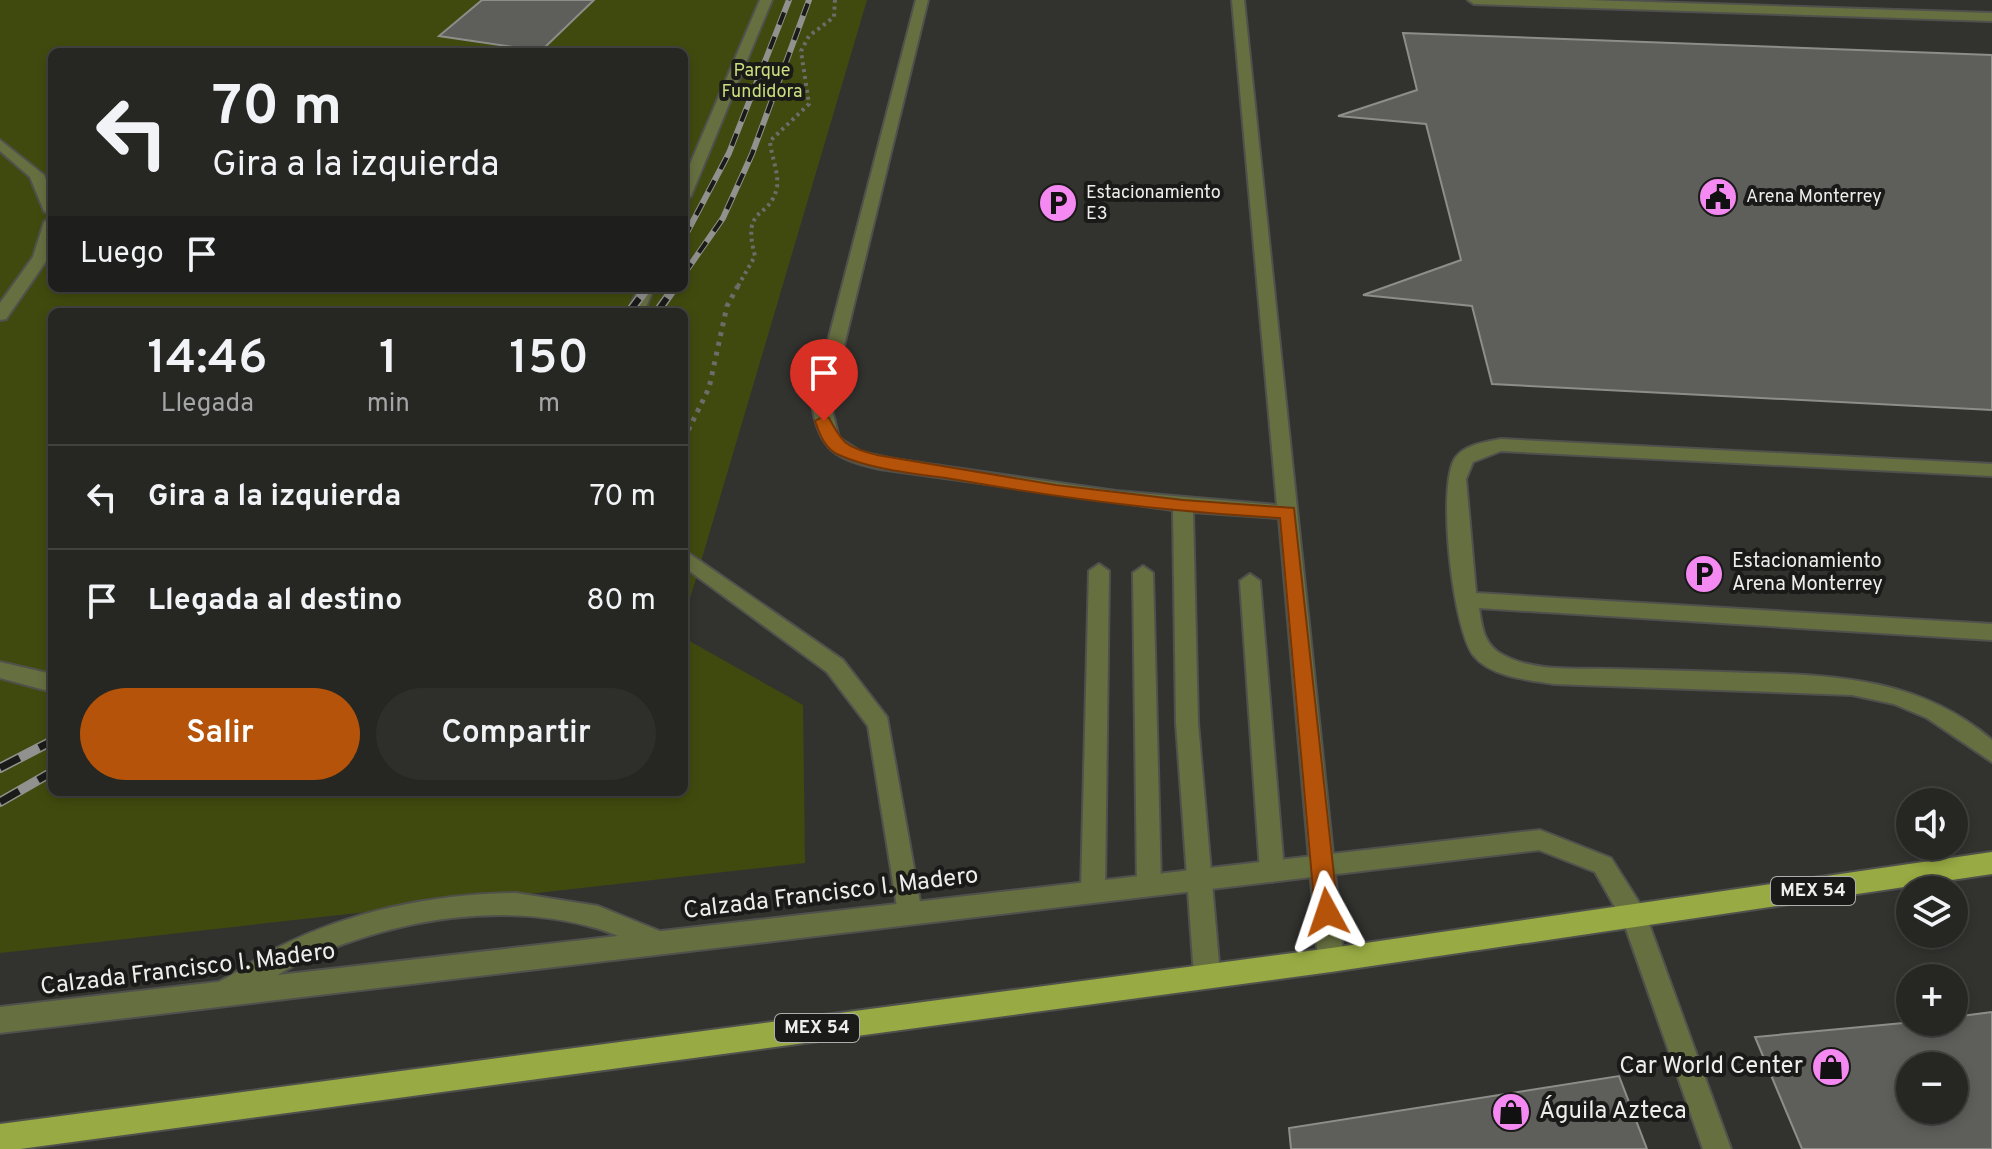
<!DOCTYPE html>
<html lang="es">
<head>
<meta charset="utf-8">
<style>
	:root { --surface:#262623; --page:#2e2e2b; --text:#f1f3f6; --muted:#a4a5a6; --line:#424341; --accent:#b45309 }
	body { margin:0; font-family:Overpass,sans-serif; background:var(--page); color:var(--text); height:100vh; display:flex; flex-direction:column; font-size:30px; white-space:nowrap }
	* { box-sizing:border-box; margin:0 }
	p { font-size:26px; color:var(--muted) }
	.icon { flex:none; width:44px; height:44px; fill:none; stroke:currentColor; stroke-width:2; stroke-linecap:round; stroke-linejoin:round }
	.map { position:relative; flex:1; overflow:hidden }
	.drawer { position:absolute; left:48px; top:308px; width:640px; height:488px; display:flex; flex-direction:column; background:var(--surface); border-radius:12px; box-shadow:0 4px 12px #0003,0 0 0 2px var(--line) }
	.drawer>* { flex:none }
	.guide { position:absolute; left:48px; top:48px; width:640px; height:244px; border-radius:12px; box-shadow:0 4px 12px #0003,0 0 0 2px var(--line); background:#262623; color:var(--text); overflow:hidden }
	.tools { position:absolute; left:1896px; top:788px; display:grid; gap:16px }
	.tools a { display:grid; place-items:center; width:72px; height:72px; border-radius:50%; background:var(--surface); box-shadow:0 4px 12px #0003,0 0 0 2px var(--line); font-size:40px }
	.pin { position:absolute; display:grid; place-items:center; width:68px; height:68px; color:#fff; margin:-82px -34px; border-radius:50% 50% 50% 0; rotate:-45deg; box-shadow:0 0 8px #0007 }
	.pin .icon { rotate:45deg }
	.me { position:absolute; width:88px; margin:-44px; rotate:355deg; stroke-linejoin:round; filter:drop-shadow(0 0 6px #0008) }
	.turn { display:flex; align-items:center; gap:28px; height:168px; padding:0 32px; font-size:36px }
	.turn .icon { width:104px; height:104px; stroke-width:2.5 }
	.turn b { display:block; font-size:56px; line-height:68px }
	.then { display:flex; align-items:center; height:76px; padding:0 32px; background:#0003; gap:16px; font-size:30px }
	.eta { display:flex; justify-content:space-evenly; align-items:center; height:136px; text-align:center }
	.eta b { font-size:48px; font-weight:600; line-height:56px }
	.primary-button { display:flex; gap:16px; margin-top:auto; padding:16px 32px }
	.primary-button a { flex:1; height:92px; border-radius:48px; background:var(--accent); color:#fff; font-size:32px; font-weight:600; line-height:92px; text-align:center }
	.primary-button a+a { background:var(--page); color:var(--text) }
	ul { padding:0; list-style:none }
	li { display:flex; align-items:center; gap:24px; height:104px; padding:0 32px; border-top:2px solid var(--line) }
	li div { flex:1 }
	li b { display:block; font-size:30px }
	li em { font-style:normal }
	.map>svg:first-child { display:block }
	.green { fill:#414a0e; fill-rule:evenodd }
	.building { fill:#5e5f5b; stroke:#8d8e8a; stroke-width:2; fill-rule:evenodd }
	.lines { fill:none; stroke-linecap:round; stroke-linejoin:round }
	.service-casing { stroke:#50514d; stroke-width:4 }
	.pedestrian-casing { stroke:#50514d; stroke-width:4 }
	.tertiary-casing { stroke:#50514d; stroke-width:4 }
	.primary-casing { stroke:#50514d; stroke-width:4 }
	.path-far2 { stroke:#6c6d6a; stroke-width:4; stroke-dasharray:3 4; stroke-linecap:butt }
	.path-far1 { stroke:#6c6d6a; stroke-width:5; stroke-dasharray:4 6; stroke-linecap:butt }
	.path { stroke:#6c6d6a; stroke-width:6; stroke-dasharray:5 7; stroke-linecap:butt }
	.service { fill:#666f40; fill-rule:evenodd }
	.pedestrian { fill:#666f40; fill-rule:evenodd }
	.tertiary { fill:#666f40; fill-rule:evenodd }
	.primary { fill:#98aa43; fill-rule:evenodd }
	.rail-far2-casing { stroke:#91928f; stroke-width:6 }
	.rail-far1-casing { stroke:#91928f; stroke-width:9 }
	.rail-casing { stroke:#91928f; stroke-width:10 }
	.rail-far2 { stroke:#1a1a19; stroke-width:4; stroke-dasharray:13; stroke-linecap:butt }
	.rail-far1 { stroke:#1a1a19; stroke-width:6; stroke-dasharray:17; stroke-linecap:butt }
	.rail { stroke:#1a1a19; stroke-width:7; stroke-dasharray:22; stroke-linecap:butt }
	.route { fill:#b45309; stroke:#753606; stroke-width:2 }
	.labels { text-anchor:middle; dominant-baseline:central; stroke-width:8; stroke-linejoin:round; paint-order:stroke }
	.far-park-label { font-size:18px; fill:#ccde7e; stroke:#1a1a19 }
	.far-poi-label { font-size:18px; fill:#edeeec; stroke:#1a1a19; text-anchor:start }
	.shield { fill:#1a1a19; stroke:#aeaead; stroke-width:2 }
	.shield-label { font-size:18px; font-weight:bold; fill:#edeeec }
	.poi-label { font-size:20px; fill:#edeeec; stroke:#1a1a19; text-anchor:start }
	.near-street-label { font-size:24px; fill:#edeeec; stroke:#1a1a19 }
	.near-poi-label { font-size:24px; fill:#edeeec; stroke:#1a1a19; text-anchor:end }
</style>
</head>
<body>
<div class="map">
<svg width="1992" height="1149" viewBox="0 0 1992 1149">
	<rect width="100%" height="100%" fill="#32332f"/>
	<path class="green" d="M0,0h867l-183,619v-307h-632v480h632v-154l119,67 2,158 -805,90zM52,52h632v236h-632z"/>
	<path class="building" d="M482,0h112l-53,51 -102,-15z
		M1403,33l589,22v355l-500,-26 -20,-78 -109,-11 98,-35 -35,-136 -88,-8 79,-26z
		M1992,1012v137h-190l-47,-112 159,-15h40v-5zM1910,1066h44v44h-44z
		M1619,1076l28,73h-356l-2,-21z"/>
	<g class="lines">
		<g class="service-casing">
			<path id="service" d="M916,0h12l-98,403 9,35 22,14 32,7 223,32 161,14 -45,-505h12l100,960 -4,8 -9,4 -9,-4 -4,-8 -39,-442 -86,-6 5,211 22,252 -4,8 -9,4 -9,-4 -4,-8 -18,-252 -3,-213 -293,-41c-44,-10 -62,-19 -68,-66z
				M1468,0h119l405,13v8l-518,-17z
				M1501,439l491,25v12l-491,-25 -28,11 -7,17 10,114 516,31v16l-513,-32c3,20 5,37 24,47 31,17 73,13 108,14 47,1 93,2 140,4 89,2 171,7 241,67v22l-65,-44 -33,-14 -42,-9 -298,-11c-25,-4 -63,-7 -80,-28 -21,-25 -38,-174 -18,-199 10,-13 30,-15 45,-18z
				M684,550l159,110 44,57 35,196 -3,8 -9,3 -9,-3 -3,-8 -30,-187 -41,-54 -143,-105z
				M1099,564l10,7 -4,320 -3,8 -9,3 -9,-3 -3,-8 8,-320z
				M1143,566l10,7 8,312 -3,8 -9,3 -9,-3 -3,-8 -4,-312z
				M1250,574l10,7 24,290 -4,8 -8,3 -8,-3 -4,-8 -20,-290z
				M516,893l82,13 69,28 3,8 -3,8 -9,4c-21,-8 -40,-20 -62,-26 -94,-27 -197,-9 -285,29 -30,13 -55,35 -85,47l-9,-3 -4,-9 4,-9c22,-12 42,-26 64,-37 74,-36 154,-52 235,-53z"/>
		</g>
		<g class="pedestrian-casing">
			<path id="pedestrian" d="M760,0h12l-81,196 -7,4v-22z
				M0,140l44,35 8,18v23l-8,-5 -14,-34 -30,-26z
				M52,217l-3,40 -43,62 -6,1v-17l33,-46 11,-35z
				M638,288h16l-10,24h-16z
				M0,662l52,12v18l-52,-14z"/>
		</g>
		<g class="tertiary-casing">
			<path id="tertiary" d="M1540,830l71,28 33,52 87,239h-28l-79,-226 -29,-51 -56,-22 -1539,183v-26z"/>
		</g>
		<g class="primary-casing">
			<path id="primary" d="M1992,852v22l-661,98 -1311,177h-20v-25l1331,-176z"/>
		</g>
		<path class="path-far2" d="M738,286l17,-30c-14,-52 15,-35 22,-69 2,-15 -6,-31 -7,-46l39,-37 -8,-53 8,-15 25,-19 1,-17"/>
		<path class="path-far1" d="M684,439l25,-51 18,-82 12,-22"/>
		<path class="path" d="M446,796l1,-4"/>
		<use href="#service" class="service"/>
		<use href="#pedestrian" class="pedestrian"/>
		<use href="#tertiary" class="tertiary"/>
		<use href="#primary" class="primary"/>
		<g class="rail-far2-casing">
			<path id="rail-far2" d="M684,238l45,-85 60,-153
				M684,274l39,-56 29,-64 57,-154"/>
		</g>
		<g class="rail-far1-casing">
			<path id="rail-far1" d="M629,312l18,-24
				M657,312l17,-24"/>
		</g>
		<g class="rail-casing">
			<path id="rail" d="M0,768l52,-27
				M0,802l52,-30"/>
		</g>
		<use href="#rail-far2" class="rail-far2"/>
		<use href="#rail-far1" class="rail-far1"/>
		<use href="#rail" class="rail"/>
	</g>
	<path class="route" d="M824,416l5,2c15,28 17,28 48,37l179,30 127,15 111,8 44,404 -4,7 -7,3 -8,-3 -4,-7 -35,-394c-108,-6 -215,-19 -322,-38 -38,-6 -83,-9 -119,-25 -14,-6 -19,-20 -24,-34z"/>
	<defs>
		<g id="civic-disc" transform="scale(2)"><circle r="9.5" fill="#f489f1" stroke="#1a1a19"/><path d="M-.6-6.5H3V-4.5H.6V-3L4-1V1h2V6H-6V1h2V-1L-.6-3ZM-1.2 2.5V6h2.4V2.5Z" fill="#111"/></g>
		<g id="parking-disc" transform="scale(2)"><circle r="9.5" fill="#f489f1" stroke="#1a1a19"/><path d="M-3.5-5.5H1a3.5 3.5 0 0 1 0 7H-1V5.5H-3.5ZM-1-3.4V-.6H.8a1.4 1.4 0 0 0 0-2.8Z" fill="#111"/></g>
		<g id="shop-disc" transform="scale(2)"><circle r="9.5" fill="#f489f1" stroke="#1a1a19"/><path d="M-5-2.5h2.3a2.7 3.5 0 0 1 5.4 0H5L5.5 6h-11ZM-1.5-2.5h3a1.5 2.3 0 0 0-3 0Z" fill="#111"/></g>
	</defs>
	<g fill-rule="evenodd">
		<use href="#civic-disc" x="1718" y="197"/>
		<use href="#parking-disc" x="1058" y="203"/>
		<use href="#parking-disc" x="1704" y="574"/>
		<use href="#shop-disc" x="1831" y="1067"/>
		<use href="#shop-disc" x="1511" y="1112"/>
	</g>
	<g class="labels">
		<g class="far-park-label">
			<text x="762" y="71">Parque<tspan x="762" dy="21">Fundidora</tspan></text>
		</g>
		<g class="far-poi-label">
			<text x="1086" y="193">Estacionamiento<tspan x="1086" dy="21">E3</tspan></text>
			<text x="1746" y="197">Arena Monterrey</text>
		</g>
		<g class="shield">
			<rect x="1771" y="877" width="84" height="28" rx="6"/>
			<rect x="775" y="1014" width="84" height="28" rx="6"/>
		</g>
		<g class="shield-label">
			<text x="1813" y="891">MEX 54</text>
			<text x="817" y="1028">MEX 54</text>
		</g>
		<g class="poi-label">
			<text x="1732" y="562">Estacionamiento<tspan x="1732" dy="23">Arena Monterrey</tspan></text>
		</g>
		<g class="near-street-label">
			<text transform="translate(831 894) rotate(-7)">Calzada Francisco I. Madero</text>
			<text transform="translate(188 970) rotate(-7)">Calzada Francisco I. Madero</text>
		</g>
		<g class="near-poi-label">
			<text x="1803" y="1067">Car World Center</text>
			<text x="1539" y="1112" text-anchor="start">Águila Azteca</text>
		</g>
	</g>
</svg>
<div class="tools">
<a><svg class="icon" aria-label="sound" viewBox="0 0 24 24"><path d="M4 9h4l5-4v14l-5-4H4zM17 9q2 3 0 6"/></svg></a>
<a><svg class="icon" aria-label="layers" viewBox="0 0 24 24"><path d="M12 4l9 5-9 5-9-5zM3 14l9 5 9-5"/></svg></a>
<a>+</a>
<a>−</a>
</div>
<div class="pin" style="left:824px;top:421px;background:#d93025"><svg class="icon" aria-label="arrive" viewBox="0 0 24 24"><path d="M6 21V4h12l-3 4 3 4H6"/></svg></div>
<svg class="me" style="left:1327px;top:912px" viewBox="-20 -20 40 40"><path d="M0-17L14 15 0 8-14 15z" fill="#b45309" stroke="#fff" stroke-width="4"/></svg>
<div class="guide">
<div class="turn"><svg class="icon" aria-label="left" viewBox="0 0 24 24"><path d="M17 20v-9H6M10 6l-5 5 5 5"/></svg><div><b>70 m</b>Gira a la izquierda</div></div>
<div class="then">Luego<svg class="icon" aria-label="arrive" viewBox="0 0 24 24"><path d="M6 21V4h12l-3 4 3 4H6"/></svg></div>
</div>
<section class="drawer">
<div class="eta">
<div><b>14:46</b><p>Llegada</p></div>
<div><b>1</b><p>min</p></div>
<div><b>150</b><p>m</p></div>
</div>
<ul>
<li><svg class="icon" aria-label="left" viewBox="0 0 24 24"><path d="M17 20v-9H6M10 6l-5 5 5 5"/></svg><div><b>Gira a la izquierda</b></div><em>70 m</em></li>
<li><svg class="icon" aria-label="arrive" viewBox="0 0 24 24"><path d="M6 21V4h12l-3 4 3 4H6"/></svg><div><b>Llegada al destino</b></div><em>80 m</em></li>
</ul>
<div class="primary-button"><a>Salir</a><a>Compartir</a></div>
</section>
</div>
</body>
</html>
